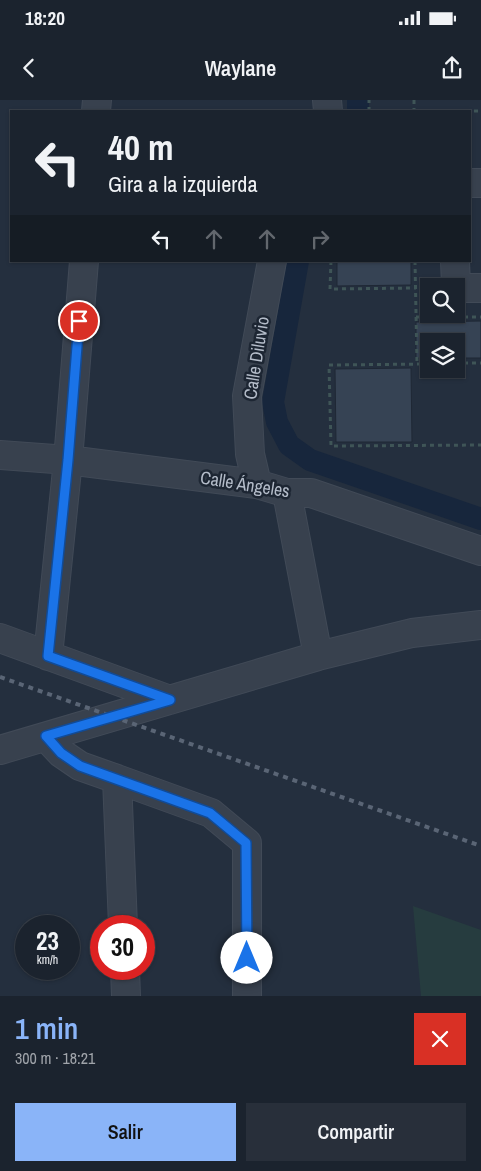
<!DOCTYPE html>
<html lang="es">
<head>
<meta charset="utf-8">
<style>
	:root { --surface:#1b232e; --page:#282f3a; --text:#f1f3f6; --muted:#a0a4aa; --line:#39404a; --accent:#8ab4f8 }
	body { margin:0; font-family:"Archivo Narrow",sans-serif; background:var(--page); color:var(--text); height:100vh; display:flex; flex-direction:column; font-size:19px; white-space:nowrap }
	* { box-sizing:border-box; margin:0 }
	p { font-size:16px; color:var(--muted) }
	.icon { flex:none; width:28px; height:28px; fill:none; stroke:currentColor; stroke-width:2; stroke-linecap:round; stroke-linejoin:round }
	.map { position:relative; height:896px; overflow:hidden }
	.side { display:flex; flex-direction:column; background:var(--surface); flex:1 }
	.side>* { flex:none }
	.hud { position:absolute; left:10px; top:10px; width:461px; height:152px; border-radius:0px; box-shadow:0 1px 4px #0004,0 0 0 1px var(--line); background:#1b232e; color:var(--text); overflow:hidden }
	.fabs { position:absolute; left:420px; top:178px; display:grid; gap:10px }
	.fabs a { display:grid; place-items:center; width:45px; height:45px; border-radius:0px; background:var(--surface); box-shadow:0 1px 4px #0004,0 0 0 1px var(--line); font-size:25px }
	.speed { position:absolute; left:15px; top:815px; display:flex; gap:10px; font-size:25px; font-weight:700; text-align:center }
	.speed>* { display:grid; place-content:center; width:65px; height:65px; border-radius:50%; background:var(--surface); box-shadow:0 1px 4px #0004,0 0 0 1px var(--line); line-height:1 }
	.speed small { font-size:12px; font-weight:400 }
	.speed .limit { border:8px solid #d22; background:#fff; color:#111 }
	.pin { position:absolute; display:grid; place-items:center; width:42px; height:42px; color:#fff; margin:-21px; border:2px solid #fff; border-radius:50%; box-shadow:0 1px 5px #0007 }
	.me { position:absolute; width:55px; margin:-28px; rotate:0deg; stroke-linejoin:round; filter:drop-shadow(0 0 4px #0008) }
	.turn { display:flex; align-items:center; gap:18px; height:105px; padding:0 15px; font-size:22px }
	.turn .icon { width:65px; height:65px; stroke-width:2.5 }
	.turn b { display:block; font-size:35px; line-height:42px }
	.lanes { display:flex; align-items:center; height:48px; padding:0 15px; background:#0003; justify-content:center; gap:25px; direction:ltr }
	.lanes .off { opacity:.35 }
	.round { display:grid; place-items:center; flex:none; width:52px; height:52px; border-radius:0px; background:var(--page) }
	.headline { display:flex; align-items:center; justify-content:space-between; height:85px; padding:0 15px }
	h1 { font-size:30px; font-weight:600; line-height:38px; color:var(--accent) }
	.button { display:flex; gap:10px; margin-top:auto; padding:10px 15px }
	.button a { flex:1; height:58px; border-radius:0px; background:var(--accent); color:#111; font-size:20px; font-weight:600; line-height:58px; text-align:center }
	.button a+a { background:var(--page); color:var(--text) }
	.status { display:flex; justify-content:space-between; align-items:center; height:35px; padding:0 25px; background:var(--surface); direction:ltr }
	.status svg { height:14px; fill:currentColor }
	header { display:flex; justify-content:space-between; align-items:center; height:65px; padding:0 15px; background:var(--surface); font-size:22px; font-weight:600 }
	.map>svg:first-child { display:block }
	.green { fill:#263c3f }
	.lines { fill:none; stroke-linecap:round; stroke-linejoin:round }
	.canal { stroke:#17263c; stroke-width:22 }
	.building { fill:#364354; stroke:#1f2835 }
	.minor-casing { stroke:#414a57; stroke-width:30 }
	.path { stroke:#3f5557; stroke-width:3; stroke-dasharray:4 4; stroke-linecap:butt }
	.minor { stroke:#38414e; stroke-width:28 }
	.rail { stroke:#5a6575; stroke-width:4; stroke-dasharray:5 5; stroke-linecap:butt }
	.route-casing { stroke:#114b97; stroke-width:12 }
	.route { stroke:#1a73e8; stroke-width:9 }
	.labels { text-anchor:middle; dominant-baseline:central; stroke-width:5; stroke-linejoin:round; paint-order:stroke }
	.street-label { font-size:18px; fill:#b4bcc9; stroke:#1d2633 }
</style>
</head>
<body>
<div class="status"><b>18:20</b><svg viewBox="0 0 49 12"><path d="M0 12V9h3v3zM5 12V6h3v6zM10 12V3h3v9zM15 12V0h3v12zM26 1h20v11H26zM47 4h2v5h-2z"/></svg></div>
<header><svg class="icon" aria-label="back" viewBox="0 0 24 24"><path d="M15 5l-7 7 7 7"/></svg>Waylane<svg class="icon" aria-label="share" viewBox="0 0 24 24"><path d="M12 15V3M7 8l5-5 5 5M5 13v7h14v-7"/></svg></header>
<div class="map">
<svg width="481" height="896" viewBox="0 0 481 896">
	<rect width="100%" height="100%" fill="#242f3e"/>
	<path class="green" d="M413,806l68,24v66h-60z"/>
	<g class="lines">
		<path class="canal" d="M358,11v-11
			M298,161l-25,141 4,20 12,23 21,15 171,59"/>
	</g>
	<path class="building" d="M337,161h74v24l-74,1z
		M481,221v37h-25v-17h-27v17h-13v-36z
		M411,268l1,74h-76l-1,-73z"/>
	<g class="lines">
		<g class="minor-casing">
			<path id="minor" d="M327,0l1,11
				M96,11l1,-11
				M470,83h11
				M455,161l1,25
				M456,188h25
				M0,355l68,5 189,24 30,9h24l170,58
				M257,384l-7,-30 -3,-58 25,-135
				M287,393l31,163
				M0,538l170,62
				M48,556l20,-196 16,-199
				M46,637l15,16 19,13 37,13 6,147
				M0,650l318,-94 94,-23 69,-8
				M117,679l94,34 36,30v153
				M125,869l1,27"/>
		</g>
		<path class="path" d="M414,0v11
			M369,11v-11
			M434,11h47
			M331,161l-1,28 86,-1
			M415,161l2,103
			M416,217h65
			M456,263h25
			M429,264l-100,1 2,81 150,-1"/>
		<use href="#minor" class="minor"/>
		<path class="rail" d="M0,577l481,169"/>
	</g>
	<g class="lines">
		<g class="route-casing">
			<path id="route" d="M79,221l-11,139 -20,196 122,44 -124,36 15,17 19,13 130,47 36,30 1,115"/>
		</g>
		<use href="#route" class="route"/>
	</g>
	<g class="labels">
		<g class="street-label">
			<text transform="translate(256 258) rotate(-81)">Calle Diluvio</text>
			<text transform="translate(245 384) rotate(9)">Calle Ángeles</text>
		</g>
	</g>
</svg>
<div class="fabs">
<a><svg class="icon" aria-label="search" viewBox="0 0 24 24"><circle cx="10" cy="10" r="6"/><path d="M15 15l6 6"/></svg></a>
<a><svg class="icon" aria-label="layers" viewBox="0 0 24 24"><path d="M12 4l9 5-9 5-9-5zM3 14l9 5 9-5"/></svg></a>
</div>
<div class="speed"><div>23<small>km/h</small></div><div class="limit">30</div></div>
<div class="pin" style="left:79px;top:221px;background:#d93025"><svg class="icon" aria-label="arrive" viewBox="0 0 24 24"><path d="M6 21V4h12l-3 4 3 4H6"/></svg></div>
<svg class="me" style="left:247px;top:858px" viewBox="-20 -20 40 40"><circle r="19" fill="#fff"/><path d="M0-13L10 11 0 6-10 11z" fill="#1a73e8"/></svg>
<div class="hud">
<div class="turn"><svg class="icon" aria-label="left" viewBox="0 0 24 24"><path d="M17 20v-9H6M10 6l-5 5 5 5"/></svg><div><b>40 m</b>Gira a la izquierda</div></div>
<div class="lanes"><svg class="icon" aria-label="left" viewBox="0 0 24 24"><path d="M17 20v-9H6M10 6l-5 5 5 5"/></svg><svg class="icon off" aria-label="ahead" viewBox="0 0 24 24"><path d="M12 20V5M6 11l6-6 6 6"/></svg><svg class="icon off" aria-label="ahead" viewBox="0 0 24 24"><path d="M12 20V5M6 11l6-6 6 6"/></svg><svg class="icon off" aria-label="right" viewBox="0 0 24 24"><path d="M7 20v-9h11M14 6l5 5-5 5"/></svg></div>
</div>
</div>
<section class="side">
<div class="headline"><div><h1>1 min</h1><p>300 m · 18:21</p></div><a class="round" style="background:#d93025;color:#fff"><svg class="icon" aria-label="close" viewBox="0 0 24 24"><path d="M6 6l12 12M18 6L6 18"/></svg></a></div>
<div class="button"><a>Salir</a><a>Compartir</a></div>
</section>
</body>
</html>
